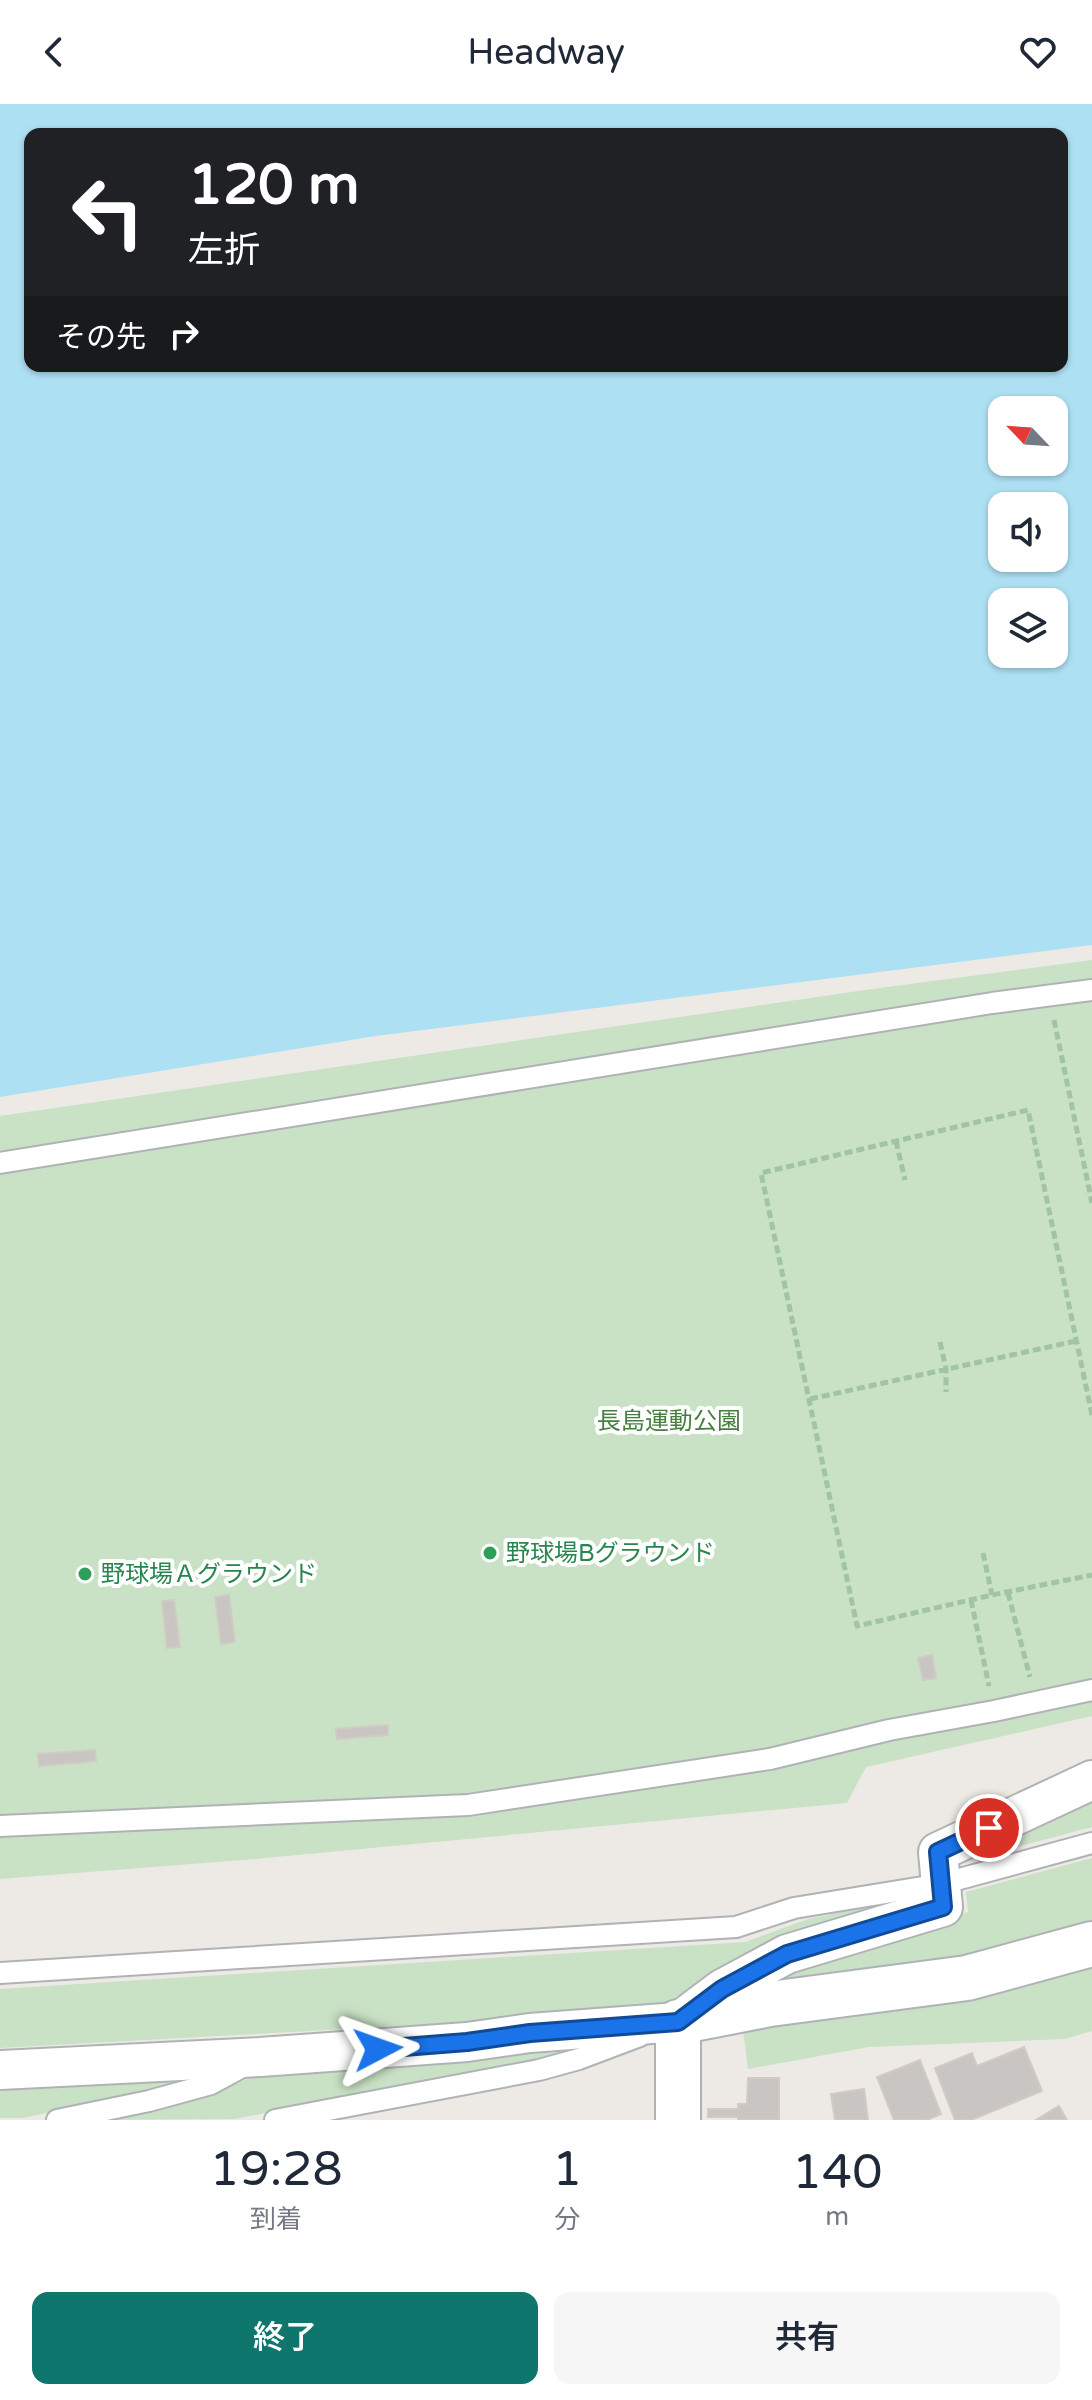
<!DOCTYPE html>
<html lang="ja">
<head>
<meta charset="utf-8">
<style>
	:root { --surface:#fff; --page:#f6f6f7; --text:#1f2937; --muted:#747a83; --accent:#0f766e }
	body { margin:0; font-family:"Varela Round","Noto Sans JP",sans-serif; background:var(--page); color:var(--text); height:100vh; display:flex; flex-direction:column; font-size:30px; white-space:nowrap }
	* { box-sizing:border-box; margin:0 }
	p { font-size:26px; color:var(--muted) }
	.icon { flex:none; width:44px; height:44px; fill:none; stroke:currentColor; stroke-width:2; stroke-linecap:round; stroke-linejoin:round }
	.map { position:relative; height:2016px; overflow:hidden }
	.details { display:flex; flex-direction:column; background:var(--surface); flex:1 }
	.details>* { flex:none }
	.top-card { position:absolute; left:24px; top:24px; width:1044px; height:244px; border-radius:16px; box-shadow:0 2px 6px #0004; background:#202124; color:#fff; overflow:hidden }
	.needle { width:52px; rotate:295deg }
	.buttons { position:absolute; left:988px; top:292px; display:grid; gap:16px }
	.buttons a { display:grid; place-items:center; width:80px; height:80px; border-radius:16px; background:var(--surface); box-shadow:0 2px 6px #0004; font-size:40px }
	.pin { position:absolute; display:grid; place-items:center; width:68px; height:68px; color:#fff; margin:-34px; border:4px solid #fff; border-radius:50%; box-shadow:0 2px 8px #0007 }
	.me { position:absolute; width:88px; margin:-44px; rotate:86deg; stroke-linejoin:round; filter:drop-shadow(0 0 6px #0008) }
	.turn { display:flex; align-items:center; gap:28px; height:168px; padding:0 32px; font-size:36px }
	.turn .icon { width:104px; height:104px; stroke-width:2.5 }
	.turn b { display:block; font-size:56px; line-height:68px }
	.then { display:flex; align-items:center; height:76px; padding:0 32px; background:#0003; gap:16px; font-size:30px }
	.eta { display:flex; justify-content:space-evenly; align-items:center; height:136px; text-align:center }
	.eta b { font-size:48px; font-weight:600; line-height:56px }
	.button { display:flex; gap:16px; margin-top:auto; padding:16px 32px }
	.button a { flex:1; height:92px; border-radius:16px; background:var(--accent); color:#fff; font-size:32px; font-weight:600; line-height:92px; text-align:center }
	.button a+a { background:var(--page); color:var(--text) }
	header { display:flex; justify-content:space-between; align-items:center; height:104px; padding:0 32px; background:var(--surface); font-size:36px; font-weight:600 }
	.map>svg:first-child { display:block }
	.green { fill:#c9e1c5 }
	.water { fill:#aee0f4; fill-rule:evenodd }
	.building { fill:#c9c5c2; stroke:#d1cbc4; stroke-width:2 }
	.lines { fill:none; stroke-linecap:round; stroke-linejoin:round }
	.lane-casing { stroke:#b0b3b5; stroke-width:24 }
	.street-casing { stroke:#b0b3b5; stroke-width:42 }
	.secondary-casing { stroke:#afb3b6; stroke-width:48 }
	.path { stroke:#a1c4a5; stroke-width:5; stroke-dasharray:8 4; stroke-linecap:butt }
	.lane { stroke:#fff; stroke-width:20 }
	.street { stroke:#fff; stroke-width:38 }
	.secondary { stroke:#fff; stroke-width:44 }
	.route-casing { stroke:#114b97; stroke-width:20 }
	.route { stroke:#1a73e8; stroke-width:14 }
	.leisure-dot { fill:#2e9e5b; stroke:#fff; stroke-width:3 }
	.labels { text-anchor:middle; dominant-baseline:central; stroke-width:8; stroke-linejoin:round; paint-order:stroke }
	.park-label { font-size:24px; fill:#477f40; stroke:#fff }
	.leisure-label { font-size:24px; fill:#27864d; stroke:#fff; text-anchor:start }
</style>
</head>
<body>
<header><svg class="icon" aria-label="back" viewBox="0 0 24 24"><path d="M15 5l-7 7 7 7"/></svg>Headway<svg class="icon" aria-label="heart" viewBox="0 0 24 24"><path d="M12 20l-8-8c-3-5 5-10 8-4 3-6 11-1 8 4z"/></svg></header>
<div class="map">
<svg width="1092" height="2016" viewBox="0 0 1092 2016">
	<rect width="100%" height="100%" fill="#edeae5"/>
	<path class="green" d="M1092,856v756l-226,51 -19,36 -592,56 -255,20v-763l865,-126z
		M1092,1699v24l-116,31z
		M1092,1754v69l-120,32 -189,23 9,-10 176,-60 -2,-20z
		M916,1793l-185,69 -70,39 -188,17 -473,26v-59l745,-47 63,-23z
		M1092,1854v73l-27,8 -196,8 -121,22 -5,-39z
		M579,1947l-344,68 -151,1 135,-28 47,-22z
		M212,1968l-9,8 -180,38h-23v-41z"/>
	<path class="water" d="M0,0h1092v841l-716,91 -376,61zM30,30h1032v232h-1032zM1002,306h52v52h-52zM1002,402h52v52h-52zM1002,498h52v52h-52z"/>
	<path class="building" d="M229,1491l6,47 -14,2 -6,-47z
		M174,1496l6,47 -13,1 -5,-47z
		M932,1551l4,23 -13,2 -5,-22z
		M388,1621v10l-51,4 -1,-10z
		M95,1646l1,11 -57,5 -1,-12z
		M1024,1943l18,44 -71,29h-16l-20,-52 37,-15 5,13z
		M920,1956l21,54 -14,6h-33l-17,-43z
		M748,1974h31v42h-41v-3h-30v-8h30v-5h9z
		M864,1985l4,31h-33l-4,-26z
		M1059,2002l8,14h-31z"/>
	<g class="lines">
		<g class="lane-casing">
			<path id="lane" d="M0,1059l992,-160 100,-13
				M0,1722l468,-21 302,-46 119,-29 105,-19 98,-21
				M0,1869l736,-46 58,-19 147,-24 151,-41
				M57,2016l92,-19 62,-17 35,-19
				M275,2016l264,-50 40,-11 61,-23"/>
		</g>
		<g class="street-casing">
			<path id="street" d="M0,1966l260,-13 207,-15 63,-9 148,-11 44,-33 65,-35 156,-47 -5,-55 154,-72"/>
		</g>
		<g class="secondary-casing">
			<path id="secondary" d="M678,2016v-98l92,-18 197,-26 125,-34"/>
		</g>
		<path class="path" d="M1054,916l38,183
			M896,1037l9,39
			M940,1238l6,27v23
			M810,1295l266,-58
			M1092,1311l-64,-305 -267,63 96,453 135,-31 100,-20
			M983,1449l9,42
			M1008,1489l22,84
			M971,1496l18,86"/>
		<use href="#lane" class="lane"/>
		<use href="#street" class="street"/>
		<use href="#secondary" class="secondary"/>
	</g>
	<g class="lines">
		<g class="route-casing">
			<path id="route" d="M378,1945l89,-7 63,-9 148,-11 44,-33 65,-35 156,-47 -5,-55 51,-24"/>
		</g>
		<use href="#route" class="route"/>
	</g>
	<g class="leisure-dot">
		<circle cx="490" cy="1449" r="8"/>
		<circle cx="85" cy="1470" r="8"/>
	</g>
	<g class="labels">
		<g class="park-label">
			<text x="669" y="1317">長島運動公園</text>
		</g>
		<g class="leisure-label">
			<text x="506" y="1449">野球場Bグラウンド</text>
			<text x="101" y="1470">野球場Ａグラウンド</text>
		</g>
	</g>
</svg>
<div class="buttons">
<a><svg class="needle" viewBox="-14 -14 28 28"><path d="M0-13l5 13h-10z" fill="#e53935"/><path d="M0 13l5-13h-10z" fill="#747a83"/></svg></a>
<a><svg class="icon" aria-label="sound" viewBox="0 0 24 24"><path d="M4 9h4l5-4v14l-5-4H4zM17 9q2 3 0 6"/></svg></a>
<a><svg class="icon" aria-label="layers" viewBox="0 0 24 24"><path d="M12 4l9 5-9 5-9-5zM3 14l9 5 9-5"/></svg></a>
</div>
<div class="pin" style="left:989px;top:1724px;background:#d93025"><svg class="icon" aria-label="arrive" viewBox="0 0 24 24"><path d="M6 21V4h12l-3 4 3 4H6"/></svg></div>
<svg class="me" style="left:378px;top:1945px" viewBox="-20 -20 40 40"><path d="M0-17L14 15 0 8-14 15z" fill="#1a73e8" stroke="#fff" stroke-width="4"/></svg>
<div class="top-card">
<div class="turn"><svg class="icon" aria-label="left" viewBox="0 0 24 24"><path d="M17 20v-9H6M10 6l-5 5 5 5"/></svg><div><b>120 m</b>左折</div></div>
<div class="then">その先<svg class="icon" aria-label="right" viewBox="0 0 24 24"><path d="M7 20v-9h11M14 6l5 5-5 5"/></svg></div>
</div>
</div>
<section class="details">
<div class="eta">
<div><b>19:28</b><p>到着</p></div>
<div><b>1</b><p>分</p></div>
<div><b>140</b><p>m</p></div>
</div>
<div class="button"><a>終了</a><a>共有</a></div>
</section>
</body>
</html>
